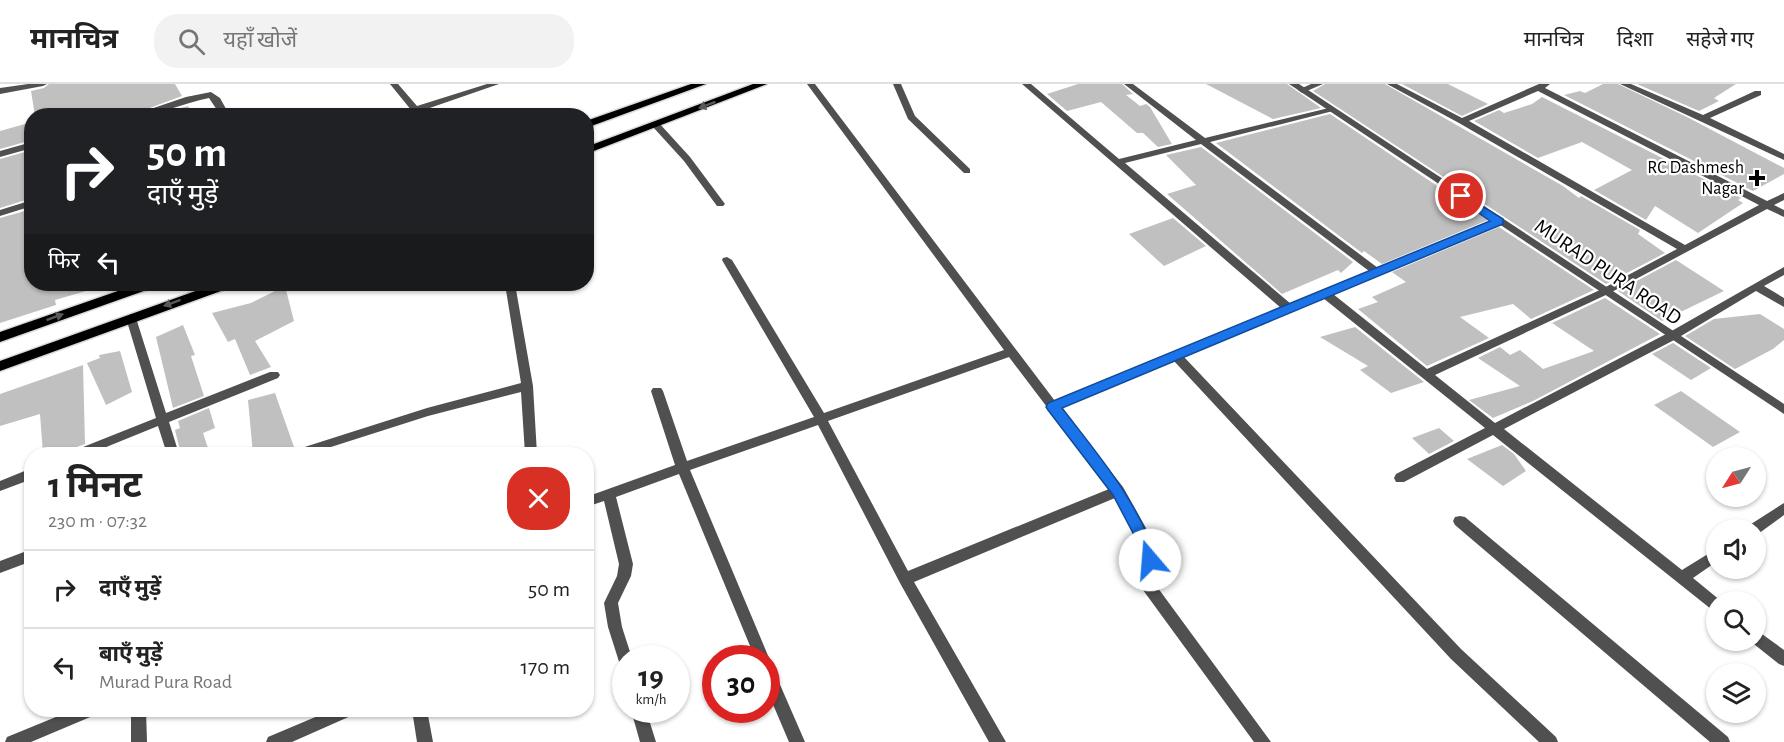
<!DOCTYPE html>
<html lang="hi">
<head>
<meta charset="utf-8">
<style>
	:root { --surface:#fff; --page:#f2f2f2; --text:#222; --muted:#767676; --line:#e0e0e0 }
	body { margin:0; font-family:"Alegreya Sans","Noto Sans Devanagari",sans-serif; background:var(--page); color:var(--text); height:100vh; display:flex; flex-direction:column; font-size:22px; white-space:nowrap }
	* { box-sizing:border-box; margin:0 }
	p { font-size:20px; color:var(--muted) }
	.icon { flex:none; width:33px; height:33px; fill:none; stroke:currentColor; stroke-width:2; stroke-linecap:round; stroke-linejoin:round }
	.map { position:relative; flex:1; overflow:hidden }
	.details { position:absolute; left:24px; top:363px; width:570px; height:270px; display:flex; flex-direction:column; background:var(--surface); border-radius:24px; box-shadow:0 2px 4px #0004 }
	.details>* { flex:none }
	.guide { position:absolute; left:24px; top:24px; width:570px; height:183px; border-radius:24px; box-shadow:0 2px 4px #0004; background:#202124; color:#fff; overflow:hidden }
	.needle { width:39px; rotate:234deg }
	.fabs { position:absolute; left:1706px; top:363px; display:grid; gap:12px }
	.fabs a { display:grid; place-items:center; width:60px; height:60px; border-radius:50%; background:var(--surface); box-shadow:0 2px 4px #0004; font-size:30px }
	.speed { position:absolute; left:612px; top:561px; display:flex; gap:12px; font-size:30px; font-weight:700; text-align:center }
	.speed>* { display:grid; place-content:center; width:78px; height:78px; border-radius:50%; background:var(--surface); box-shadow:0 2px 4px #0004; line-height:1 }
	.speed small { font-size:15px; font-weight:400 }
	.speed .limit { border:9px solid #d22; background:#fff; color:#111 }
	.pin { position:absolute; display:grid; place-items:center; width:51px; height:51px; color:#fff; margin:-26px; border:3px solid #fff; border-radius:50%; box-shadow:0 2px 6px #0007 }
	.me { position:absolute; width:66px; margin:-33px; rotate:342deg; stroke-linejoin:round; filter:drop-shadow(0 0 4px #0008) }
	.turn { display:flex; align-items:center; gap:21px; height:126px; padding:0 24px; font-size:27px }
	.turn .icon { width:78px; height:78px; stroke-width:2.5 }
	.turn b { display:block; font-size:42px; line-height:51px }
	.then { display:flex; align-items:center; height:57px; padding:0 24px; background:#0003; gap:12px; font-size:22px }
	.round { display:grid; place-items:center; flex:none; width:63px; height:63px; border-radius:24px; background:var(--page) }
	.overview { display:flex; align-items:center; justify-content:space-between; height:102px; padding:0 24px }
	h1 { font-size:36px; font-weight:700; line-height:45px }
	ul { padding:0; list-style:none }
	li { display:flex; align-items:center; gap:18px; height:78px; padding:0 24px; border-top:2px solid var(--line) }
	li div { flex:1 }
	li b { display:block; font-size:22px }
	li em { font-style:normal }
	header { display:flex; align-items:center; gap:36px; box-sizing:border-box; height:84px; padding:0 30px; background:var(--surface); border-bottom:2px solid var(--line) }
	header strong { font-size:28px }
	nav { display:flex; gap:33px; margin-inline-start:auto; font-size:21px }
	.search { width:420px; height:54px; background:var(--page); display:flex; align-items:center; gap:15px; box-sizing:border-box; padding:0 21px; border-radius:24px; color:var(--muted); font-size:22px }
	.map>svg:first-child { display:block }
	.building { fill:#c0c0c0 }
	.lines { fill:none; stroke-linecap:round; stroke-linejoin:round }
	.primary-casing { stroke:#dbdbdb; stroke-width:3 }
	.minor { fill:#505050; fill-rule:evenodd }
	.tertiary { fill:#505050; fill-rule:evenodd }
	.primary { fill:#000; fill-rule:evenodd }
	.oneway { fill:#595959 }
	.route { fill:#1a73e8; stroke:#114b97; stroke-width:1.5 }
	.poi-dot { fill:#000; stroke:#fff; stroke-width:2 }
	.labels { text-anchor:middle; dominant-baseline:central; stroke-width:4.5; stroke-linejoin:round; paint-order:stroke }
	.far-poi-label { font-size:18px; fill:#000; stroke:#fff; text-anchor:end }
	.street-label { font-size:21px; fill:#000; stroke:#fff }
</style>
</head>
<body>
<header>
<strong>मानचित्र</strong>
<div class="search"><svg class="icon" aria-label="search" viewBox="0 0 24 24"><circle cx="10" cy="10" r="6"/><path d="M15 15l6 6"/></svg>यहाँ खोजें</div>
<nav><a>मानचित्र</a><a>दिशा</a><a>सहेजे गए</a></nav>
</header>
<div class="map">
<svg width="1784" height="658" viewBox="0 0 1784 658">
	<rect width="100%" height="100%" fill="#fff"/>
	<path class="building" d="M49,0h126l7,12 -54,20h-61l-2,-7 -22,7h-8l-4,-25 13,-3z
		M1078,0h44l11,10 -7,1 14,11 6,-2 4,3 22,37 -14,3 -15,-14h-6l-36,-31 -34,9 -20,-17z
		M1206,0h81l34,24 -48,11z
		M1325,0h60l178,102 16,12 2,-2 59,34 -2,4 27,19 -59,31 -293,-193z
		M1402,0h46l40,20 -26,12z
		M1603,0h15l69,33 97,51v6l-31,17 -189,-96 16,-4 5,2z
		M1637,0h99l-22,14 5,3 -20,10z
		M1542,13l199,101 -3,2 5,3 -45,30 -43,-27 -9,14 -52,-30 38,-20 -50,-28 -44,16 -64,-37 25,-11 5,3 28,-9z
		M188,22l5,10h-40l18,-5z
		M1330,30l158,106 -106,44 -18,-13 -2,2 -146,-110z
		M32,38v18l-32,9v-18z
		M1201,63l152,115 -12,11 -3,-3 -56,24 -115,-100 29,-9 -30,-30z
		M32,66v48l-32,10v-49z
		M32,125v75h61v5l-38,11 1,5 -56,18v-105z
		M1173,134l33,28 -42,20 -35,-32z
		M1499,143l95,63 -63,29 -18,-15 -53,13 29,21 -62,28 -69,-57 20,-7 -6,-5 34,-15 -14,-10z
		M1676,176l48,31 -62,30 -44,-30z
		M285,202l9,35 -39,20 16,26 -21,8 -15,-36 -7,3 -16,-29 39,-10z
		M1605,214l55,36 -127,67 -40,17 -24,-18 51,-14 -42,-28 22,-11 10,8 10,-5 23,19 51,-18 -42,-28z
		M1760,230l24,15v11l-11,9 -38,20 -50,-33 29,-17z
		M183,241l12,30 -4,1 13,40 -31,12 -17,-71z
		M1355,243l69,55 -33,11 -31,-23 8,-4 -48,-29z
		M1673,259l38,25 -20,12 -39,-26z
		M120,267l12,41 -26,13 -19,-42 13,-5 -1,-3z
		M83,281l2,79 -28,10h-14l-3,-40 -40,12v-32z
		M1681,307l59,41 -27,15 -59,-42z
		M275,309l19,54 -41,7 -5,-54z
		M209,324l6,20 -12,5 7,21h-29l-6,-24 5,-2 -2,-7z
		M1439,344l15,13 -25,13 -17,-16z
		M1502,361l12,9 12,17 -23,15 -36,-27z"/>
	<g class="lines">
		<g class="primary-casing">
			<path id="primary" d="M691,0h15l-120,44v-7z
				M753,0h14l-181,70v-7z
				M138,200h19l-2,3 -155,55v-10z
				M215,200h19l-2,3 -232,84v-10z"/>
		</g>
		<path class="minor" d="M28,0h19l-4,2 -43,8v-6z
			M390,0h8l19,22 70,-22h12l-78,27 3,5h-8z
			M807,0h8l240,317 226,-93 -259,-224h9l88,75 77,-19 -72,-56h9l72,54 128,-31v4l-123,31 168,126 118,-49h6v4l-169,71 94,75 173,-79 77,-41 -218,-126 -72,-39h10l65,34 77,-34h11l-5,4 222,113 17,-8v7l-10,5 10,5v7l-17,-8 -159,85 -173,81 60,48 173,-90 116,-66v8l-20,11 20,12v9l-28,-16 -80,48 -172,90 178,141 34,-21v13l-23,16 28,23 -5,1v9l-5,-2 -218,-174 -89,47h-8l-2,-4 2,-4 89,-46 -162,-130 -139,59 277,292 95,88 2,5h-19l-88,-83 -277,-298 -113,47 62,79 23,41 11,40 -3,8 1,8 116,158h-17l-111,-152c-5,-10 1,-17 -1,-27 -5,-25 -15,-44 -27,-65l-201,84 92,160h-17l-89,-159 -82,-158 -128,45 79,188 -2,5 4,1 34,78h-16l-23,-54v-30h-11l-76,-184 -63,23 17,67 -2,12 -13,27 4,24 10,31h-6v12l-5,-2 -13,-41 -4,-24 13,-27 2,-12 -15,-63 -18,6v-10l89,-32 -24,-74 2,-3h8l2,3 24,70 127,-44 -92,-157 1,-2 4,-1 5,3 92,153 180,-63zM1538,7l221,114 -74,40 -216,-124zM1201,60l168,127 -78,33 -166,-141zM1009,273l100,132 -201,82 -80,-150z
			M893,0h8l14,32 55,53v4h-6l-56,-54z
			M1311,0h12l-21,9 -4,-3z
			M1620,0h11l72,31 52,-24h6v4l-51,23 74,36v6z
			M211,8l9,6 10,18h-9l-12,-18c-26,5 -52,18 -79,18l56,-19z
			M656,38l3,1 31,34 35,47 -2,2h-6l-33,-45 -31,-34v-4z
			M32,58v6l-32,9v-6z
			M32,116v6l-32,10v-6z
			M505,200h10l18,102 4,68h-12l-4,-62 -93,24 -119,38h-19l2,-3 135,-43 94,-25z
			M131,230l5,4 30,95 104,-41h8l2,3 -2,3 -109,44 10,32h-12l-9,-28 -69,28h-18l2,-3 83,-33 -30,-100z
			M32,384v11l-32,12v-10z
			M1784,419v12l-26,19 -3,1v-5h-8l1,-4z
			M1460,432l5,1 263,220 2,5h-20l-255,-217 -2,-4 2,-4z
			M32,465v12l-32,12v-12z
			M1755,545l29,21v16l-5,-2 -29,-23 5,-1z
			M73,626h25l-3,5 -64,27h-26l2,-5z
			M131,626h15l1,32h-16z
			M332,626h24l-3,5 -61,27h-26l2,-5z
			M412,626h15l6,32h-16z
			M631,626h15l10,32h-16z"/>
		<path class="tertiary" d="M1289,0h10l485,320v10z"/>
		<use href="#primary" class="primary"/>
	</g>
	<defs><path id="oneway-solid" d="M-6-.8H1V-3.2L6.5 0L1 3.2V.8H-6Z" transform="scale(1.5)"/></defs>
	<g class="oneway">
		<use href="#oneway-solid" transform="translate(707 21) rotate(159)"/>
		<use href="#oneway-solid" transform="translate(172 219) rotate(160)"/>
		<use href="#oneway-solid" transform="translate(55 233) rotate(-20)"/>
	</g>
	<path class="route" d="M1461,109l42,26v5l-441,184c37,48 76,93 95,152l-2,4 -5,2 -6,-2 -11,-31 -20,-38 -65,-85 -2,-3 2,-4 442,-182 -33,-23 -1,-2z"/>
	<path class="poi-dot" d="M1754 85h6v6h6v6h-6v6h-6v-6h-6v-6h6z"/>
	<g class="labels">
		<g class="far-poi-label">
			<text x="1744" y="84">RC Dashmesh<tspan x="1744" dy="21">Nagar</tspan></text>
		</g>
		<g class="street-label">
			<text transform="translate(1608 188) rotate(34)">MURAD PURA ROAD</text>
		</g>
	</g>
</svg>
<div class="fabs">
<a><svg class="needle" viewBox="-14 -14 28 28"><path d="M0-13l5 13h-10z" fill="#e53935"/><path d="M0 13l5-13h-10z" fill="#767676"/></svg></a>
<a><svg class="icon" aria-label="sound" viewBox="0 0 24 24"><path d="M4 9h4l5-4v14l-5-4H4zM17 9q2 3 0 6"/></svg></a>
<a><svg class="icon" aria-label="search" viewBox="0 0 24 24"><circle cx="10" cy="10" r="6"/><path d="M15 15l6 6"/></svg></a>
<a><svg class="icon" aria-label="layers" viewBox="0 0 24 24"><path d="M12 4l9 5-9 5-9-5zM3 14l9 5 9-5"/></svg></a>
</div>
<div class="speed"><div>19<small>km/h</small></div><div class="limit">30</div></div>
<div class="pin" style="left:1461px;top:112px;background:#d93025"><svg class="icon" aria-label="arrive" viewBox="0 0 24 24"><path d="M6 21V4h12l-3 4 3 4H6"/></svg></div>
<svg class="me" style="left:1150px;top:476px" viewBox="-20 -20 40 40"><circle r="19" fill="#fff"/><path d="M0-13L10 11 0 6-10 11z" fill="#1a73e8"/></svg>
<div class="guide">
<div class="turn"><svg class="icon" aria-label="right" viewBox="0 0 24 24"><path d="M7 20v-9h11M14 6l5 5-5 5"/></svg><div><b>50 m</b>दाएँ मुड़ें</div></div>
<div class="then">फिर<svg class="icon" aria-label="left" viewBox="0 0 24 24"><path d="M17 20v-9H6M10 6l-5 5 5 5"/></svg></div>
</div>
<section class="details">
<div class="overview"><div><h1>1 मिनट</h1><p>230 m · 07:32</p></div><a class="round" style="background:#d93025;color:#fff"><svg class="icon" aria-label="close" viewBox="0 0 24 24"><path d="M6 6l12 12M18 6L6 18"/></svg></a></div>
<ul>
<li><svg class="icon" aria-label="right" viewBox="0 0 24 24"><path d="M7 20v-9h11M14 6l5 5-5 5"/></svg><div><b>दाएँ मुड़ें</b></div><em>50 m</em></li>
<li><svg class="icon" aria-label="left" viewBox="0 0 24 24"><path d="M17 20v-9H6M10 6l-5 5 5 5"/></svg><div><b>बाएँ मुड़ें</b><p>Murad Pura Road</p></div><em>170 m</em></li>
</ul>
</section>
</div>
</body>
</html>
